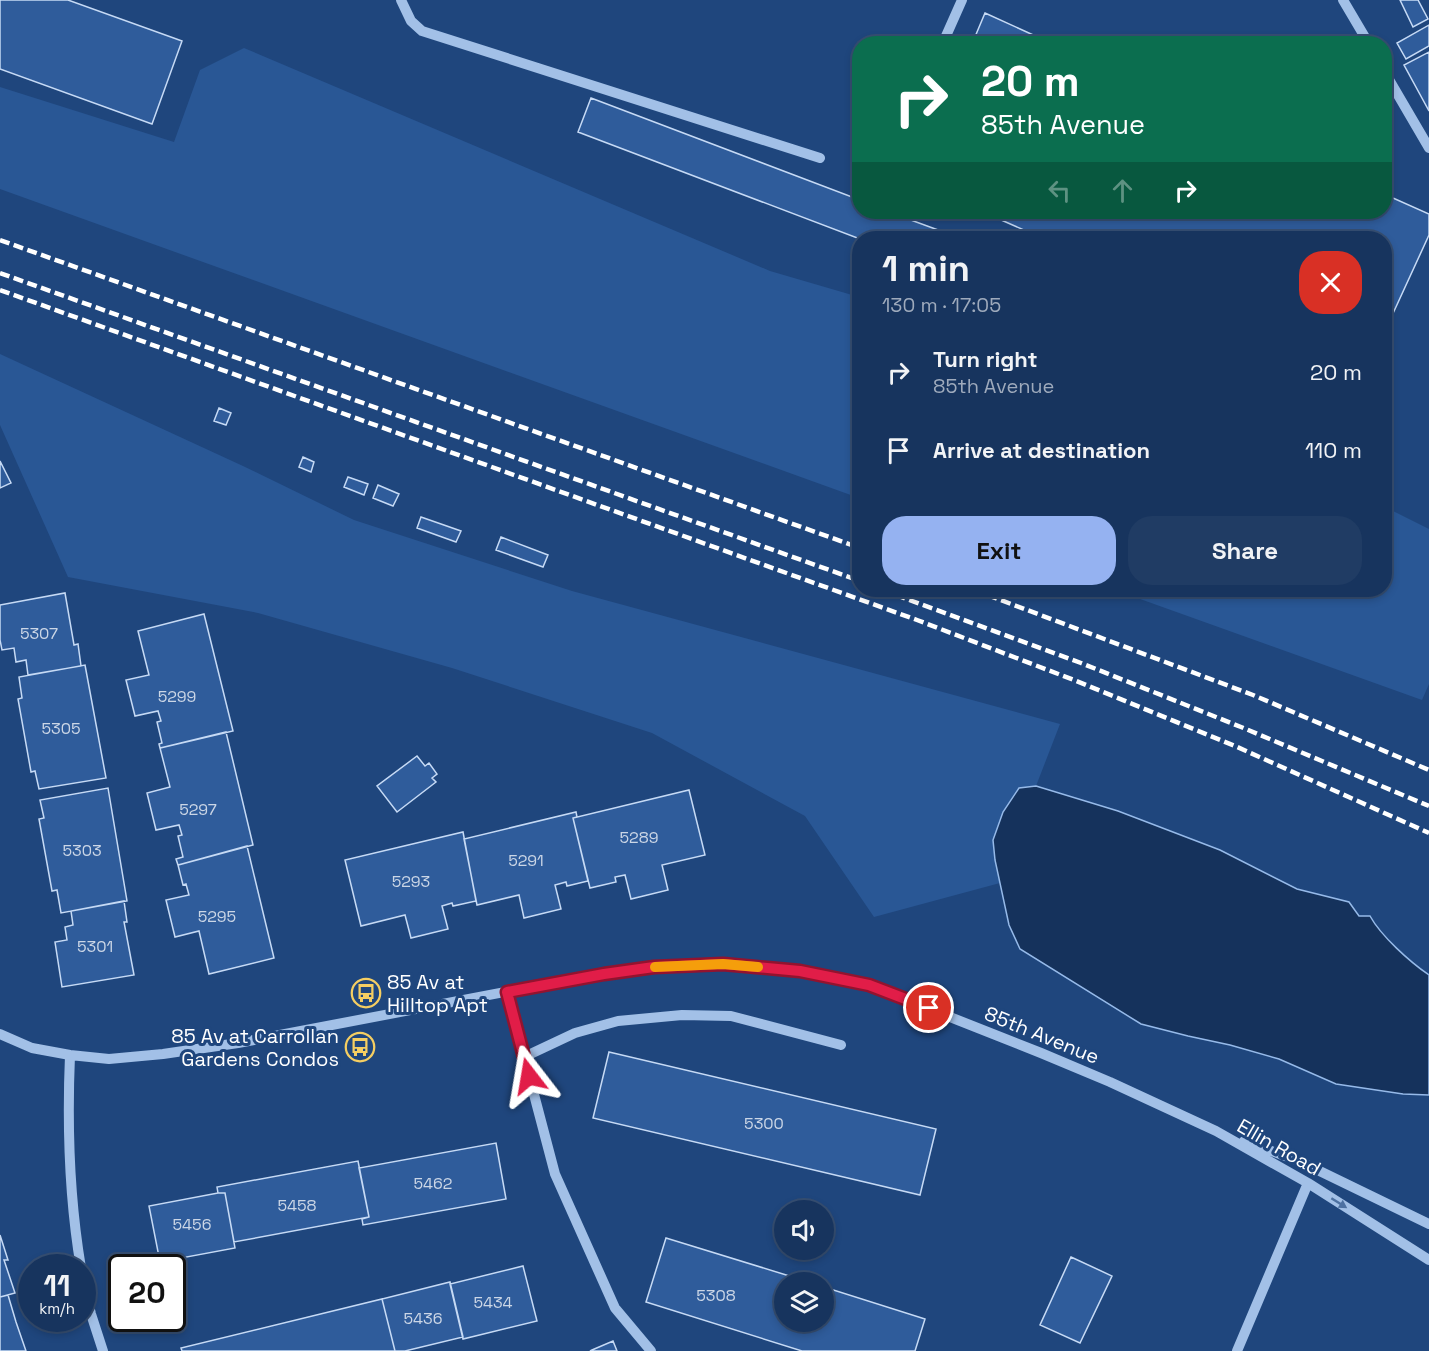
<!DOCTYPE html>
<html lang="en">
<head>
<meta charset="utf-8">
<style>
	:root { --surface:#17345e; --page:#203c64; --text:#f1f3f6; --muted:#9eaabc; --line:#364f73; --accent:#95b2f1 }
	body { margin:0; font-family:"Space Grotesk",sans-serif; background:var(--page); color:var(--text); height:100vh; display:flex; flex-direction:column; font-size:22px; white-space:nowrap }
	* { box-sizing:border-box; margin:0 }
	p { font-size:20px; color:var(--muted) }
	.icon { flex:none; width:33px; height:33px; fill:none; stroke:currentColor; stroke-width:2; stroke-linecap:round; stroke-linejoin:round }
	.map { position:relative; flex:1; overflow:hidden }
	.side { position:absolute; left:852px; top:231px; width:540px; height:366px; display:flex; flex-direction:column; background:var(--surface); border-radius:24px; box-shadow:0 3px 9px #0003,0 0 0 2px var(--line) }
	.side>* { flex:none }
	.hud { position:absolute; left:852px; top:36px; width:540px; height:183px; border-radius:24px; box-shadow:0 3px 9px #0003,0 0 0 2px var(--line); background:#0b6e4f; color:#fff; overflow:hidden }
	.tools { position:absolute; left:774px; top:1200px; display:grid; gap:12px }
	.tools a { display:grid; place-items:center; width:60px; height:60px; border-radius:50%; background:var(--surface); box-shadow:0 3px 9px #0003,0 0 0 2px var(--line); font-size:30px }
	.speed { position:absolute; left:18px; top:1254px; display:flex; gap:12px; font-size:30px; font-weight:700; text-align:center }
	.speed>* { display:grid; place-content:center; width:78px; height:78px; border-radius:50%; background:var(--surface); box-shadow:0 3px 9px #0003,0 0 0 2px var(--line); line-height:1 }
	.speed small { font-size:15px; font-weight:400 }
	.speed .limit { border:3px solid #111; border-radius:9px; background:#fff; color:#111 }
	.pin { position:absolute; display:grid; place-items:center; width:51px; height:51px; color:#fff; margin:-26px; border:3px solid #fff; border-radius:50%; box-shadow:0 2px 6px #0007 }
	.me { position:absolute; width:66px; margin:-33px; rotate:346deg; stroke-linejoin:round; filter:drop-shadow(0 0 4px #0008) }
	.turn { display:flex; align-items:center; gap:21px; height:126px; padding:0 30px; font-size:27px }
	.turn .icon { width:78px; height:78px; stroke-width:2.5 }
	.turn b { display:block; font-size:42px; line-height:51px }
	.lanes { display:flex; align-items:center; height:57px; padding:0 30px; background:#0003; justify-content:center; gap:30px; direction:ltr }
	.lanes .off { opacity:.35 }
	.round { display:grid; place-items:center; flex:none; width:63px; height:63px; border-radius:24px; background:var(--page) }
	.headline { display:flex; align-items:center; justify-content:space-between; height:102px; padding:0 30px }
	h1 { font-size:36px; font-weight:700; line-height:45px }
	.button { display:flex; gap:12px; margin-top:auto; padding:12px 30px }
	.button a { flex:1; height:69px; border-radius:24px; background:var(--accent); color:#111; font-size:24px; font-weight:700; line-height:69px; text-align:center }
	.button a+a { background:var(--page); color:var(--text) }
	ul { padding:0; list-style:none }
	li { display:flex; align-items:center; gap:18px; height:78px; padding:0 30px }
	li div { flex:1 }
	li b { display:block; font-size:22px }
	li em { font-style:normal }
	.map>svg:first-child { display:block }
	.green { fill:#295795 }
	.water { fill:#15325c; stroke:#96bae9; stroke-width:1.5 }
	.building { fill:#2f5c9b; stroke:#c6daf5; stroke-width:1.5 }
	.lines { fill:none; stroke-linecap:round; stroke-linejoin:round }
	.minor { stroke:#a2c0e7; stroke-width:10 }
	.rail { stroke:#fff; stroke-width:4.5; stroke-dasharray:10 4.5; stroke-linecap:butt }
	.oneway { fill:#4d71a2 }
	.route-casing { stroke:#92132f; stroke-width:15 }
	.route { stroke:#e11d48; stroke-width:10 }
	.slow { stroke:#f59e0b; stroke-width:10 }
	.labels { text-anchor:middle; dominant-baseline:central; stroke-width:6; stroke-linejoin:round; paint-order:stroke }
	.number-label { font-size:16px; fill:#cbd6e6 }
	.poi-label { font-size:20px; fill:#fff; stroke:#1f467d; text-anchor:start }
	.street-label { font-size:20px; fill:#fff; stroke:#1f467d }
</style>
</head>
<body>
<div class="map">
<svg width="1429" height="1351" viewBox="0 0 1429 1351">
	<rect width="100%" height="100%" fill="#1f467d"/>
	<path class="green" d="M244,48l526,223 89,26v201l-859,-309v-102l174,55 26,-72z
		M0,354l243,112 111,54 218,71 488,133 -24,62 -17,2 -26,52 7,43 -126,34 -69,-101 -153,-83 -200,-65 -194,-55 -190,-36 -68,-152z
		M1385,507l44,22v155l-7,16 -307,-110h269z"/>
	<path class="water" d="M1036,786l82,25 102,39 77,39 52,13 10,14h11c11,20 40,46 59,59v120l-26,-1 -67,-10 -57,-25 -49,-14 -42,-9 -47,-12 -121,-75 -11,-24 -14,-65 -2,-20 10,-28 16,-24z"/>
	<path class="building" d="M0,0h68l114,41 -30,83 -152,-55z
		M1400,0h18l10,19 -15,8z
		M985,13l68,31h-81z
		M1429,25v21l-23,13 -9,-16z
		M1429,52v59l-25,-46z
		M591,98l269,102v12h29l71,26 -100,1 -282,-107z
		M1384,194l45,20v21l-45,98v-95h-342l-59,-26h401z
		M219,408l12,5 -5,12 -12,-4z
		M303,457l11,5 -3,10 -12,-5z
		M0,461l11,22 -11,5z
		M348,477l20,7 -4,11 -20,-8z
		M378,485l21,9 -6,12 -20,-8z
		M421,517l40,14 -5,11 -39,-14z
		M501,537l47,18 -5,12 -47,-17z
		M65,593l9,52 4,-1 3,22 -53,9 -2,-15 -10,2 -2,-14 -12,2 -2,-10v-35z
		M204,614l29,117 -73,17 -1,-4 3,-1 -5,-21 4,-1 -3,-10 -23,5 -9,-36 23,-5 -11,-44z
		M85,665l21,113 -67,11 -4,-18 -4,1 -13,-73 4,-1 -3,-21z
		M226,732l27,113 -75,20 -2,-6 7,-2 -5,-21 4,-1 -3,-10 -23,5 -9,-37 23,-6 -10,-39z
		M417,756l8,10 4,-3 8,11 -5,4 4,4 -39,30 -20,-26z
		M108,788l19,113 -66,12 -4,-23 -5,1 -13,-72 5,-1 -4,-18z
		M689,790l16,65 -43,10 6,25 -37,9 -6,-24 -10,2 1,5 -26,6 -17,-70z
		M576,812l1,5 -4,1 15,63 -21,5 -1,-4 -11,3 6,24 -37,9 -5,-23 -42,10 -13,-66z
		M463,832l13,69 -23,5 -1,-3 -10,3 6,23 -37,9 -6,-23 -44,11 -16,-66z
		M247,846l27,112 -65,16 -10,-43 -24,6 -9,-37 23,-5 -3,-11 -3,1 -5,-20z
		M124,901l3,21h-3l10,53 -72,12 -7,-45 12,-2 -2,-13 8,-2 -2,-14z
		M609,1052l327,77 -16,66 -327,-77z
		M496,1143l10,56 -143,26 -1,-6 7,-2 -10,-49z
		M358,1161l11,56 -135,25 -9,-49h-7l-1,-6z
		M218,1193h7l10,55 -75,14 -11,-56z
		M0,1235l8,25h-4l11,33 -15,4z
		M666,1238l143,44h-25v40h40v-35l101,32 -10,32h-113l-156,-49z
		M1071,1257l41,19 -32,67 -40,-18z
		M523,1266l14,55 -74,18 -13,-55z
		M450,1282l13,55 -58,14h-10l-13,-52z
		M8,1295l8,27 10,29h-26v-54z
		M382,1299l13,52h-213l-1,-3z
		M613,1341l4,10h-27l2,-1z"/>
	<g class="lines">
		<path class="minor" d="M401,0l10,21 11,10 398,127
			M1343,0l26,44
			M946,36l16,-36
			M1384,71l45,77
			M507,992l48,182 60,134 36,43
			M0,1034l32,14 38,7 39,4 54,-5 75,-11 366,-70 50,-6 69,-3 77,7 69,14 172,68 69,29 106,49 92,52 121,77
			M70,1055c-3,71 -1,142 11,213
			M524,1057l51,-24 43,-12 64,-6 49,1 110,29
			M1244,1141l55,20 130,63
			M82,1277l9,37 12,37
			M1237,1351l71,-168"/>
		<path class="rail" d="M0,240l860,308
			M0,273l860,308
			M0,290l917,330 157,60 161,66 194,87
			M882,590l199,73 160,64 188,79
			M974,590l279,105 176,75"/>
	</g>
	<defs><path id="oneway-solid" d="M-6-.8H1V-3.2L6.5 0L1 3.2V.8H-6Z" transform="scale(1.5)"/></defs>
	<use class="oneway" href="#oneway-solid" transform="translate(1339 1203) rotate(32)"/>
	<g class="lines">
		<g class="route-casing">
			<path id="route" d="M529,1076l-22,-84 97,-18 50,-7 69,-3 77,7 69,14 60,23"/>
		</g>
		<use href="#route" class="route"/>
		<path class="slow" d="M655,967l68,-3 35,3"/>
	</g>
	<defs>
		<g id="bus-ring" transform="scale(1.5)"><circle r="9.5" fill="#1f467d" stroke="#f5ce62" stroke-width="1.5"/><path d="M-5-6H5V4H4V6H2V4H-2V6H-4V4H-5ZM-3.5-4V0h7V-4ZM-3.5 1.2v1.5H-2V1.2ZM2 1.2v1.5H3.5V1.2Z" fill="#f5ce62"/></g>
	</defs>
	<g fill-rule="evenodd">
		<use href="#bus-ring" x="366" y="993"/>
		<use href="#bus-ring" x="360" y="1047"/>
	</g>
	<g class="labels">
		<g class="number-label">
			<text x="39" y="633">5307</text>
			<text x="177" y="696">5299</text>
			<text x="61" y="728">5305</text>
			<text x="198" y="809">5297</text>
			<text x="639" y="837">5289</text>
			<text x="82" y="850">5303</text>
			<text x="526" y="860">5291</text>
			<text x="411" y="881">5293</text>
			<text x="217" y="916">5295</text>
			<text x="95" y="946">5301</text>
			<text x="764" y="1123">5300</text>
			<text x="433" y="1183">5462</text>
			<text x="297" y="1205">5458</text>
			<text x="192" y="1224">5456</text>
			<text x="716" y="1295">5308</text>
			<text x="493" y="1302">5434</text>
			<text x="423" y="1318">5436</text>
		</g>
		<g class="poi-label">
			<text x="387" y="982">85 Av at<tspan x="387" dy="23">Hilltop Apt</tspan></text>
			<text x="339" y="1036" text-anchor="end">85 Av at Carrollan<tspan x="339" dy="23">Gardens Condos</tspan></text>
		</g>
		<g class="street-label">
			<text transform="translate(1042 1035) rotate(22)">85th Avenue</text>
			<text transform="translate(1279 1147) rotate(30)">Ellin Road</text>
		</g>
	</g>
</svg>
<div class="tools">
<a><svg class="icon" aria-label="sound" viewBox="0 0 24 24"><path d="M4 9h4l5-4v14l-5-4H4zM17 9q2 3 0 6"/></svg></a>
<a><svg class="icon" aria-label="layers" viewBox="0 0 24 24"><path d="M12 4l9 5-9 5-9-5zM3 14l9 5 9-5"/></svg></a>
</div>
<div class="speed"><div>11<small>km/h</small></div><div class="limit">20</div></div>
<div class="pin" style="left:929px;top:1008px;background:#d93025"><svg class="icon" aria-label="arrive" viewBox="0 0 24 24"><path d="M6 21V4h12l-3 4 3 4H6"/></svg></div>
<svg class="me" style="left:529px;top:1076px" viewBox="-20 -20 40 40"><path d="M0-17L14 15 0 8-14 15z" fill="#e11d48" stroke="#fff" stroke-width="4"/></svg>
<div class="hud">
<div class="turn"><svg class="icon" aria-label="right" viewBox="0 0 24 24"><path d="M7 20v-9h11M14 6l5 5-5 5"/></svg><div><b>20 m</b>85th Avenue</div></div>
<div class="lanes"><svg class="icon off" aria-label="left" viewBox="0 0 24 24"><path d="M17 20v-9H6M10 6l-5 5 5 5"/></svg><svg class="icon off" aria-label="ahead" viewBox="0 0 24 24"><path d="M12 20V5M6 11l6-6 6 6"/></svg><svg class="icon" aria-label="right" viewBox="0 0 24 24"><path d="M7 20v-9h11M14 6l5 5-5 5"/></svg></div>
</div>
<section class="side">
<div class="headline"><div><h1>1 min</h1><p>130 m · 17:05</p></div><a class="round" style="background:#d93025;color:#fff"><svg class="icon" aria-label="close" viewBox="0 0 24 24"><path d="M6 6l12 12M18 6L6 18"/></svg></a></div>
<ul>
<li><svg class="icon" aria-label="right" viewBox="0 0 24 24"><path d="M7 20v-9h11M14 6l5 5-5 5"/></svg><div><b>Turn right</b><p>85th Avenue</p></div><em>20 m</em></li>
<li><svg class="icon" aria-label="arrive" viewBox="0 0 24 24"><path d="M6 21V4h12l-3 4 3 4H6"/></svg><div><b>Arrive at destination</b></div><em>110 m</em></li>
</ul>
<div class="button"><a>Exit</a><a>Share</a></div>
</section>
</div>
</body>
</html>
